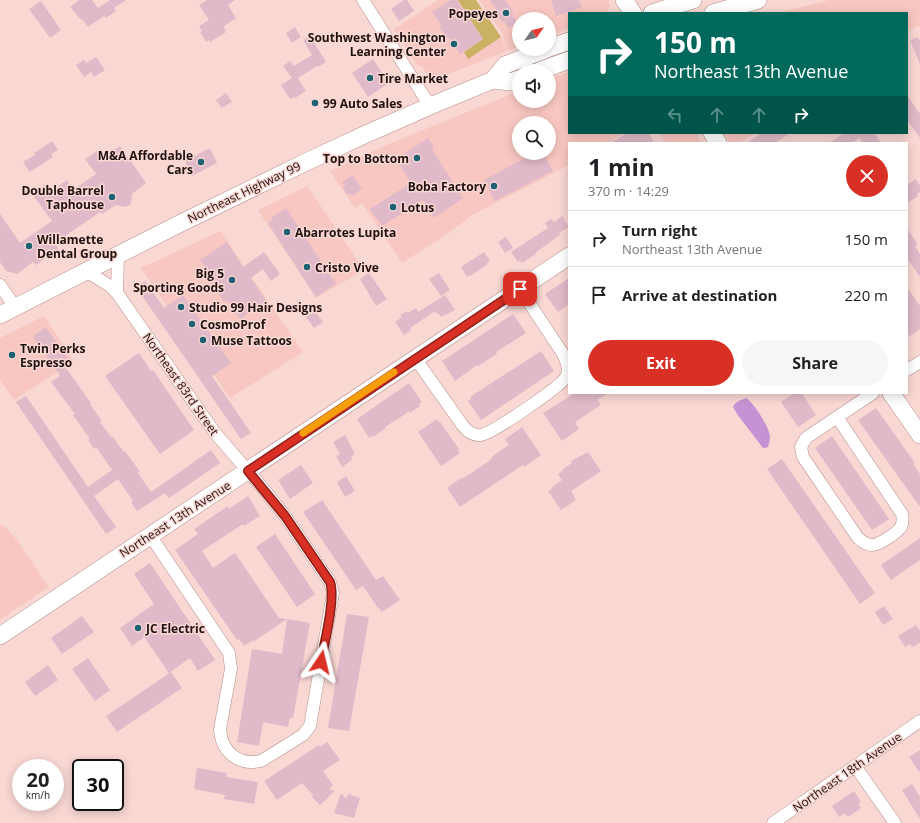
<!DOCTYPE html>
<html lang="en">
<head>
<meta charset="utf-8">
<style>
	:root { --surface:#fff; --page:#f6f6f6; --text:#202124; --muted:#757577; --line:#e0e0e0; --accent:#d93025 }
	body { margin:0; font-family:"Open Sans",sans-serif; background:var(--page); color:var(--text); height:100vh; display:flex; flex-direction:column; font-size:15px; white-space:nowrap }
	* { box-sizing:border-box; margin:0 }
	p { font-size:13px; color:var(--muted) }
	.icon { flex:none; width:22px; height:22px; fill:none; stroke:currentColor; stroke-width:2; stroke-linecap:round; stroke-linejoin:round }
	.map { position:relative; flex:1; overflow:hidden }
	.drawer { position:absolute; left:568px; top:142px; width:340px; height:252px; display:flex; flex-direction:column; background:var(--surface); border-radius:0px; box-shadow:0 2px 10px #0003 }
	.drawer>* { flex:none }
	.top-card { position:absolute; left:568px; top:12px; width:340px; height:122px; border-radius:0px; box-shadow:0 2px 10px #0003; background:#00695c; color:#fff; overflow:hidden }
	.needle { width:26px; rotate:56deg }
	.fabs { position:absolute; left:512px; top:12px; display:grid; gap:8px }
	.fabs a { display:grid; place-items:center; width:44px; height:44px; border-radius:50%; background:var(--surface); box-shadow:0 2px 10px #0003; font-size:20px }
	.speed { position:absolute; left:12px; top:759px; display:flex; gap:8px; font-size:20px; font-weight:700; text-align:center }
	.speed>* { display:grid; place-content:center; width:52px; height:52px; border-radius:50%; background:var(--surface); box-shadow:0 2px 10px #0003; line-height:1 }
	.speed small { font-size:10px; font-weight:400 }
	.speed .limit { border:2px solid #111; border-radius:6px; background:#fff; color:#111 }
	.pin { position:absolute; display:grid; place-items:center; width:34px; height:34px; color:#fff; margin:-17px; border-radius:8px; box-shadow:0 2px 6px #0006 }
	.me { position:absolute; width:44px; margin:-22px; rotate:10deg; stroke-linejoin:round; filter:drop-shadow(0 0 3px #0008) }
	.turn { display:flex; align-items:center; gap:14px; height:84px; padding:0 20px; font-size:18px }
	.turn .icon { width:52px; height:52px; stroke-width:2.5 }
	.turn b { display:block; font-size:28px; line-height:34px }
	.lanes { display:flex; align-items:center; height:38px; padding:0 20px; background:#0003; justify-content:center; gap:20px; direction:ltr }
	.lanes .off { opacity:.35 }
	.round { display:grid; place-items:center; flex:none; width:42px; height:42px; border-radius:21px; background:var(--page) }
	.headline { display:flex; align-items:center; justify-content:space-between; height:68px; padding:0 20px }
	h1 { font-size:24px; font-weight:700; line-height:30px }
	.cta { display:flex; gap:8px; margin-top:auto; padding:8px 20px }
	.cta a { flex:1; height:46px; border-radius:24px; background:var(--accent); color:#fff; font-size:16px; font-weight:700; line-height:46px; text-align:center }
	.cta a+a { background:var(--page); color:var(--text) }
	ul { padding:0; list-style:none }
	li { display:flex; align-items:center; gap:12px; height:56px; padding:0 20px; border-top:1px solid var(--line) }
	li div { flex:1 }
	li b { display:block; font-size:15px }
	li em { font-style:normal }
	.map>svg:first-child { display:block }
	.built { fill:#f9c7c1; fill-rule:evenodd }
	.green { fill:#cbb163 }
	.water { fill:#c692d3 }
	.building { fill:#e1bac9 }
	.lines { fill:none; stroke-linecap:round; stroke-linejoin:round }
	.street-casing { stroke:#b68f8a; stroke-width:13 }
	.secondary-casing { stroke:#b68f8a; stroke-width:18 }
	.street { stroke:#fff; stroke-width:12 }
	.secondary { stroke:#fff; stroke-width:17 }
	.route-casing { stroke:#8d1f18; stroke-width:10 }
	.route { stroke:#d93025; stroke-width:7 }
	.slow { stroke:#f59e0b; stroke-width:7 }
	.poi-dot { fill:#1e6074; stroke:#f9d7d3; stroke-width:1.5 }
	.labels { text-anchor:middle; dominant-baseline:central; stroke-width:3; stroke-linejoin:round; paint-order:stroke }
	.poi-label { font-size:12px; font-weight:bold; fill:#1f1110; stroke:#f9d7d3; text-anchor:start }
	.street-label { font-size:12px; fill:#1f1110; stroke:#f9d7d3 }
</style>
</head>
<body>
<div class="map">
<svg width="920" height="823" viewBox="0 0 920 823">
	<rect width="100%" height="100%" fill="#f9d7d3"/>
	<path class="built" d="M438,0h38l25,37 6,14 -71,28 -8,-3 -6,-10h-4l-24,-37z
		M479,0h129l2,5 -1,4 -3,4h-37v15l-20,8v-17h-30v28l-11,4 -6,-18z
		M829,0h91v26l-13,4v-17h-129z
		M569,72v61h56l-19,10h-37v22l-97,50 -23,18 -47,30 -40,-60 -7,5 -25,-37 61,-28 128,-52v10h30v-22zM519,123h30v30h-30z
		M659,133h38l4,10h-35z
		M724,133h30l-15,10h-9z
		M307,186l57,84 -48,28 -58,-88z
		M220,231l83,121 -73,46 -89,-130z
		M44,316l30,45 -60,39 -14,-20v-42z
		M0,524l6,4 11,12 32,47 -49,33z"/>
	<path class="green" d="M458,0h18l25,37 -33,22 -4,-7 19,-13z"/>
	<path class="water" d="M746,398c8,5 24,30 24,39 0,3 -1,7 -2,10l-3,1h-2l-26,-34 -4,-7c3,-6 8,-7 13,-9z"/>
	<path class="building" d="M79,0h13l6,8 12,-8h16l-12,8 2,3 -10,7 -2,-2 -16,11 -6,-8 -1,1 -11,-13z
		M207,0h28l-7,5 8,13 -12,8 2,6 -16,10 -1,-2 -3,2 -6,-10 2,-1 -3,-5 10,-6 -10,-15z
		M404,0h3l7,11 -15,10 -8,-12z
		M451,0h6l26,39 -23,15 -11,-17 -2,1 -8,-12 2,-1 -9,-13z
		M490,0h15l9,13 -2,1 5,8 -9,6 -4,-7 -2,1 -4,-6 1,-2z
		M551,0h28l3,7 -26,9z
		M41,1l20,29 -11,8 -21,-29z
		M295,27l6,10 -9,6 -6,-10z
		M310,36l16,26 -8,5 -1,-1 -19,12 8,13 -11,7 -1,-1 -4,2 -9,-14 11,-7 -9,-12 7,-5 4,5 18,-11 -9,-15z
		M918,37l2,4v23l-10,-24z
		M96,57l9,13 -11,7 -3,-5 -7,5 -8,-12 8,-5 2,3z
		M373,59l16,24 -21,14 -16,-24z
		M226,93l6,9 -10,6 -6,-8z
		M907,95l13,19v24l-13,-18z
		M628,133h21l5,10h-44z
		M762,133h28l-15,10h-28z
		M844,133h30l7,10h-18l-4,-5 -7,5h-23z
		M428,138l6,10 -2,1 31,49 -29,20 -11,-18 -41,26 -12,-17 41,-26 -15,-24z
		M52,141l6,9 -7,4 2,3 -23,15 -7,-10 12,-7 -1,-2z
		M120,146l26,37 -14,11 -1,10 -5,3 -10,-2 -14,9 -2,-2 -45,31 4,6 -23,16 -3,-3 -16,12 -11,-3 -6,-9v-48l20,29 32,-22 -20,-27 15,-11 5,7 15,-10 6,10 23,-16 -11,-15 15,-10 5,7z
		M210,148l7,15 -25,13 -7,-15z
		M534,153h9l10,18 -58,30 -11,-21z
		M353,175l9,14 -10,7 -3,-3 -2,1 -4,-7 2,-2 -3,-3z
		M916,179l4,7v6l-3,2 1,2 -11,7v-18z
		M286,208l50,76 -20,13 -48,-74 4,-3 -1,-2z
		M562,216l7,11 -10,6 1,2 -25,18 1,1 -14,9 -2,-3 -2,2 -7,-10 37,-24 -3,-5 6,-4 3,3z
		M907,228l11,17 -3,1 5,8v23l-13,-19z
		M506,237l7,11 -8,5 -7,-11z
		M227,242l16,25 21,-15 16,22 -9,7 -8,-12 -12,9 15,23 -26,18 -13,-19 -3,2 -14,-21 3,-2 -13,-19z
		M484,252l6,9 -3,2 1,1 -18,12v-1l-3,2 -6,-10z
		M369,273l18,26 -11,7 -16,-27z
		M439,273l11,17 -9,6 -12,-17z
		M569,278v26l-11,8 -13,-18z
		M145,281l19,27 19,-13 48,68 -19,13 39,57 -10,6 -105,-152z
		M907,287l13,19v23l-13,9z
		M445,295l10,15 -14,7 -3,-4 -1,1 -2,-3 -25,17 1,2 -7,5 -9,-13 7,-5 -2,-2 7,-4 1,2 8,-5 2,4z
		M315,311l8,11 -9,6 -8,-11z
		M513,314l13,19 -30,19 1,2 -19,12 -1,-1 -22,16 -13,-20z
		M46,327l23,33 -6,4 28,39 -1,1 12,17 -2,1 11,15 1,-1 12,16 1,-1 15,21 -2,1 13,19 60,-42 9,13 -51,35 -4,-5 -28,18 -6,-9 2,-1 -15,-22 -24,17 22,31 -10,7 -90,-132 10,-6 62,91 24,-17 -16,-23 -2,2 -6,-9 2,-1 -17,-24 2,-1 -24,-32 9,-6 -27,-40z
		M541,351l13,20 -73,49 -13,-19 3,-2 -1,-2z
		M139,353l12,18 2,-1 41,60 -34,24 -55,-78z
		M409,383l13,19 -3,2 1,2 -10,7 -1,-2 -5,4 -19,12 1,1 -13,9 -1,-1 -3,2 -12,-19z
		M575,393h33l-11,7 4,5 -26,17 4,7 -17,12 -19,-28z
		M794,393h8l14,22 -18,12 -17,-25z
		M876,408l39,55 -2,1 7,10v33l-62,-87z
		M437,419l2,3h1l19,27 -1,1 2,3 -19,13 -23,-34z
		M522,427l19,28 -17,12 -1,-2 -63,42 -13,-19 11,-8 9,-4 22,-15 5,-6 15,-10 -4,-6z
		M345,435l10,19 -4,3 1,3 -10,7 -6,-11 4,-2 -7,-12z
		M832,436l57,83 -17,11 -57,-82z
		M588,452l13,19 -30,20 5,9 -15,10 -13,-19 4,-2 -1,-1 11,-8 -4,-6 4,-3v-1l10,-7 -1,-2z
		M782,459l93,134 -15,11 -93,-135z
		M301,465l12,18 -23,16 -12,-19z
		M346,476l9,15 -10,6 -8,-15z
		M248,496l12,20 -16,10 -1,-2 -41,27 11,17 22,-15 44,65 8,1 -34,23v-2l-9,6 -5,-7 -2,1 -62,-90 23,-16 -4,-5 34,-23 1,3z
		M322,500l54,80 7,-4 17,24 -18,12 -3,-4h-1l-15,-22 -7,4 -53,-78z
		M275,534l40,60 -18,13 -41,-60z
		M920,538v22l-29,20 -10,-15z
		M150,563l65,97 -17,11 -8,-13 -21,15 -25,-36 -12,9 -12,-18 34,-24 -20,-30z
		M884,606l9,13 -10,6 -8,-13z
		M347,614l22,3 -20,114 -21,-3z
		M82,616l12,16 -32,22 -11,-16z
		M287,619l23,4 -17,95h-3l-2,9 -25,-5 -4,24 -22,-4 15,-93 30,5z
		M916,625l4,6v12l-8,4 -2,-3 -5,3 -7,-11z
		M88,658l22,32 -15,11 -23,-32z
		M48,665l10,15 -23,16 -10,-14z
		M171,672l11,16 -65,44 -11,-16z
		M327,742l13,18 -17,11 10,14 -4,4 6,2 -15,14 -8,-8 1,-2 -11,-12 -25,17 -13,-19 55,-36 1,2z
		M920,750v23l-11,-16z
		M197,768l30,5 -1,4 32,5 -4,22 -30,-5 1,-4 -31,-6z
		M912,784l8,13v22l-18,-29z
		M854,791l7,11 -3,2 3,4 -13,9 -3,-4 -6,4 -7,-11z
		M341,793l5,6 2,-5 12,4 -6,20 -20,-5z"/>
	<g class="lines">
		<g class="street-casing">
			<path id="street" d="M363,0l67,106
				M86,271l24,15 7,7 98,140 46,53 24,30 45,66 3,11 -1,6 -22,127 -7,9 -42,26c-22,5 -40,-9 -41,-32l11,-60 -2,-16 -79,-118
				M0,285l15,22
				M117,293l1,-38
				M415,358l48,68c5,6 11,10 18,9 12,-2 79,-48 85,-58 4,-7 0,-17 -3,-23l-43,-65
				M907,370l13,-8
				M837,417l65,97c1,5 1,9 -1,13 -4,6 -22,18 -29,18 -6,0 -10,-4 -14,-7l-55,-81 -2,-10 5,-9 67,-45
				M855,766l40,57
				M773,823l147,-102"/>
		</g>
		<g class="secondary-casing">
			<path id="secondary" d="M624,0l9,13
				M652,13l41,-13
				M713,13l45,-13
				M549,48l20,-7
				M539,71l30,-11
				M493,80l12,-15 42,-16
				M712,133l6,10
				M0,315l181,-92 125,-61 58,-27 66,-29 63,-26 18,2 8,-3
				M891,393l29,42
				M0,636l569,-380"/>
		</g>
		<use href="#street" class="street"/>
		<use href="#secondary" class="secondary"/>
	</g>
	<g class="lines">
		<g class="route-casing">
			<path id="route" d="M321,662c3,-18 15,-64 9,-80l-45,-66 -37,-45 272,-182"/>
		</g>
		<use href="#route" class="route"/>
		<path class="slow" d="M303,433l91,-61"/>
	</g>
	<g class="poi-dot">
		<circle cx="506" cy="13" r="4"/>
		<circle cx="454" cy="44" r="4"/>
		<circle cx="370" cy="78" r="4"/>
		<circle cx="315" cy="103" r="4"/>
		<circle cx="417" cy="158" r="4"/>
		<circle cx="201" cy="162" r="4"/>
		<circle cx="494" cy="186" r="4"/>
		<circle cx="112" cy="197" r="4"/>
		<circle cx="393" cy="207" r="4"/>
		<circle cx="287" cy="232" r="4"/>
		<circle cx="29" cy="246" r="4"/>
		<circle cx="307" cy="267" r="4"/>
		<circle cx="232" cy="280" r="4"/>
		<circle cx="181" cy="307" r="4"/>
		<circle cx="192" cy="324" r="4"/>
		<circle cx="203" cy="340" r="4"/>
		<circle cx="12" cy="355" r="4"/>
		<circle cx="138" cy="628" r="4"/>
	</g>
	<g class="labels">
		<g class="poi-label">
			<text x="498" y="13" text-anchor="end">Popeyes</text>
			<text x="446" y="37" text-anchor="end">Southwest Washington<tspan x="446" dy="14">Learning Center</tspan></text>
			<text x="378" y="78">Tire Market</text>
			<text x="323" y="103">99 Auto Sales</text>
			<text x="193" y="155" text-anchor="end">M&amp;A Affordable<tspan x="193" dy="14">Cars</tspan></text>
			<text x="409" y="158" text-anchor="end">Top to Bottom</text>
			<text x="486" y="186" text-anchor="end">Boba Factory</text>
			<text x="104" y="190" text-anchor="end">Double Barrel<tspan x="104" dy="14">Taphouse</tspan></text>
			<text x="401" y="207">Lotus</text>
			<text x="295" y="232">Abarrotes Lupita</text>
			<text x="37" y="239">Willamette<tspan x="37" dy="14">Dental Group</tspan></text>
			<text x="315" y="267">Cristo Vive</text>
			<text x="224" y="273" text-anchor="end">Big 5<tspan x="224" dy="14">Sporting Goods</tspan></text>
			<text x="189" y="307">Studio 99 Hair Designs</text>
			<text x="200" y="324">CosmoProf</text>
			<text x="211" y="340">Muse Tattoos</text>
			<text x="20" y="348">Twin Perks<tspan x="20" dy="14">Espresso</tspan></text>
			<text x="146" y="628">JC Electric</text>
		</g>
		<g class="street-label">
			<text transform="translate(244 192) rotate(-26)">Northeast Highway 99</text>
			<text transform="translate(181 384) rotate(55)">Northeast 83rd Street</text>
			<text transform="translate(175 519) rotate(-33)">Northeast 13th Avenue</text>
			<text transform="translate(847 772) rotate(-35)">Northeast 18th Avenue</text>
		</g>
	</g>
</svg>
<div class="fabs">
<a><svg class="needle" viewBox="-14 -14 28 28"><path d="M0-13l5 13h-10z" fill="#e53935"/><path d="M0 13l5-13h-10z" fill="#757577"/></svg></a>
<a><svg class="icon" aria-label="sound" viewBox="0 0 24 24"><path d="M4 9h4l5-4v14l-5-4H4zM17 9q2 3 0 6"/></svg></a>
<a><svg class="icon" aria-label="search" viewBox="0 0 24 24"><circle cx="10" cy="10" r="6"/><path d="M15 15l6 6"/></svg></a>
</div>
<div class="speed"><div>20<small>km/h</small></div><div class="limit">30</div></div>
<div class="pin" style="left:520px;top:289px;background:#d93025"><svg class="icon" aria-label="arrive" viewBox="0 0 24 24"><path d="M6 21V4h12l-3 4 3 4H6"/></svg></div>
<svg class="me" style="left:321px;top:662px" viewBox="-20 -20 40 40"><path d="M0-17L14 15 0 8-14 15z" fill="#d93025" stroke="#fff" stroke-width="4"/></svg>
<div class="top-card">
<div class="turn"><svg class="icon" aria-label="right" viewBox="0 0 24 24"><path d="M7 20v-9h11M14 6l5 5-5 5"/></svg><div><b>150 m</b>Northeast 13th Avenue</div></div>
<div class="lanes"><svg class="icon off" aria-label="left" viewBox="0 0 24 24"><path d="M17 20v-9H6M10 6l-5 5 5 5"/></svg><svg class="icon off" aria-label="ahead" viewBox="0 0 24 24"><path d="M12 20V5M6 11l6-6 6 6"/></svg><svg class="icon off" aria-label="ahead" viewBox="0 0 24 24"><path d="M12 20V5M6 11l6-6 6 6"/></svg><svg class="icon" aria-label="right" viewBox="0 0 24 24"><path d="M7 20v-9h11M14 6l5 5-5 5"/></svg></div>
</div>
<section class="drawer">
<div class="headline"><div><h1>1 min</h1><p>370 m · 14:29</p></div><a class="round" style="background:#d93025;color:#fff"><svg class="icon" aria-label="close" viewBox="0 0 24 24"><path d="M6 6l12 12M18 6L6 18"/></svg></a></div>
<ul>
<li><svg class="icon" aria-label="right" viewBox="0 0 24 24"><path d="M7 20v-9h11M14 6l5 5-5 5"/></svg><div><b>Turn right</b><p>Northeast 13th Avenue</p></div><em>150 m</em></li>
<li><svg class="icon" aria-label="arrive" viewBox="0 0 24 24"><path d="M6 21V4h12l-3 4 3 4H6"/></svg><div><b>Arrive at destination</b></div><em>220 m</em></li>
</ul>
<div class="cta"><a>Exit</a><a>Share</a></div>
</section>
</div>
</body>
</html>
